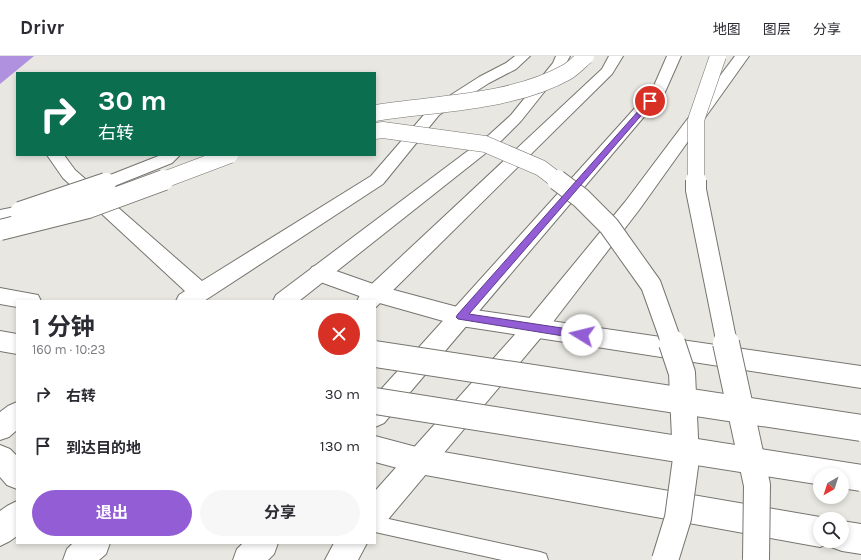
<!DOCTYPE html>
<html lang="zh">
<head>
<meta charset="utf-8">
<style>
	:root { --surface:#fff; --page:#f7f7f7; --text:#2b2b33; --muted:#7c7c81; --line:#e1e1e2; --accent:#925dd5 }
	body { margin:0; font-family:Karla,"Noto Sans SC",sans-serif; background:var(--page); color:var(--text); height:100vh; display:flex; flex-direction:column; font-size:15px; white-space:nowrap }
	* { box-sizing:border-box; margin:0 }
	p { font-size:13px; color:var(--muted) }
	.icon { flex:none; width:22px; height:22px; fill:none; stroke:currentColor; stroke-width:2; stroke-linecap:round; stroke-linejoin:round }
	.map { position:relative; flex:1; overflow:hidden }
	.panel { position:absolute; left:16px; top:244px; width:360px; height:244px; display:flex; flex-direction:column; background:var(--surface); border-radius:0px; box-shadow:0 2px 6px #0003 }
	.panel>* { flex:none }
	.top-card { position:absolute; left:16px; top:16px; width:360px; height:84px; border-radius:0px; box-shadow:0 2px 6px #0003; background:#0b6e4f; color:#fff; overflow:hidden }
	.needle { width:26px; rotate:219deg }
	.buttons { position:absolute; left:813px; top:412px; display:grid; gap:8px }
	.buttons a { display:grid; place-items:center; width:36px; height:36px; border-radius:50%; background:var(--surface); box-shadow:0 2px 6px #0003; font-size:20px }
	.pin { position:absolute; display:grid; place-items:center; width:34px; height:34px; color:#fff; margin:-17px; border:2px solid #fff; border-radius:50%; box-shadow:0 1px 4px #0007 }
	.me { position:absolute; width:44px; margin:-22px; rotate:279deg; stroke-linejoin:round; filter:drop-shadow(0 0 3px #0008) }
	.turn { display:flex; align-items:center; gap:14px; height:84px; padding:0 16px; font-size:18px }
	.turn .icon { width:52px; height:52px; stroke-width:2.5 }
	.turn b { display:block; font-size:28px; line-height:34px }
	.round { display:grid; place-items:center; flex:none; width:42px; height:42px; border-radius:21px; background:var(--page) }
	.summary { display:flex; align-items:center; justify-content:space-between; height:68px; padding:0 16px }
	h1 { font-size:24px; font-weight:700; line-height:30px }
	.cta { display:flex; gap:8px; margin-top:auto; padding:8px 16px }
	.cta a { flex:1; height:46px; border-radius:24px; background:var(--accent); color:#fff; font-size:16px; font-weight:700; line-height:46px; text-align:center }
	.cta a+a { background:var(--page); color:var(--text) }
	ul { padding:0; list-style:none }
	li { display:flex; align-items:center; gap:12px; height:52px; padding:0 16px }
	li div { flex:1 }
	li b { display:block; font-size:15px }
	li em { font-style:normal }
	header { display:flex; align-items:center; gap:24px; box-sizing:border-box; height:56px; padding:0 20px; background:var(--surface); border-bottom:1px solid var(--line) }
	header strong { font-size:19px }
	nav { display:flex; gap:22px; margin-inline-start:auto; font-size:14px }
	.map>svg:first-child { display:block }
	.water { fill:#af91df }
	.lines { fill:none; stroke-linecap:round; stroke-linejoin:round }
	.lane-casing { stroke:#777570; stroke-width:2 }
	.street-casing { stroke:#777570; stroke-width:2 }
	.secondary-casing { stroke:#777570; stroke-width:2 }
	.primary-casing { stroke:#777570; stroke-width:2 }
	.highway-casing { stroke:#777570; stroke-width:2 }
	.lane { fill:#fff; fill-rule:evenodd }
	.street { fill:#fff; fill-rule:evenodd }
	.secondary { fill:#fff; fill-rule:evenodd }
	.primary { fill:#fff; fill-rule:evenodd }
	.highway { fill:#fff; fill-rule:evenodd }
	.street-bridge-casing { stroke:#777570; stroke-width:22; stroke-linecap:butt }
	.primary-bridge-casing { stroke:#777570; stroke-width:28; stroke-linecap:butt }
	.highway-bridge-far2-casing { stroke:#777570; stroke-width:17; stroke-linecap:butt }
	.highway-bridge-far1-casing { stroke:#777570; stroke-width:22; stroke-linecap:butt }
	.highway-bridge-casing { stroke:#777570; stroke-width:28; stroke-linecap:butt }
	.street-bridge { stroke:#fff; stroke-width:20 }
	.primary-bridge { stroke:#fff; stroke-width:26 }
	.highway-bridge-far2 { stroke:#fff; stroke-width:16 }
	.highway-bridge-far1 { stroke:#fff; stroke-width:20 }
	.highway-bridge { stroke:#fff; stroke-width:26 }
	.route { fill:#925dd5; stroke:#5f3c8a }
</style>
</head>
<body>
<header>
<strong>Drivr</strong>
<nav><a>地图</a><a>图层</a><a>分享</a></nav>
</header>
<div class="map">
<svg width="861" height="504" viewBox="0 0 861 504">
	<rect width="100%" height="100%" fill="#e8e7e1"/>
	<path class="water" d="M0,0h34l-34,28z"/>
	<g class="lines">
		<g class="lane-casing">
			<path id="lane" d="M375,460l165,36 6,2 2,6h-46l-127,-28z"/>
		</g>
		<g class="street-casing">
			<path id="street" d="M515,0h15l-14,13 -27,14 -50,32 -56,69 -179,117h-28l3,-6 6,-4 -122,-113 -16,-23h17l11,15 127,111 169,-105 58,-67 50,-32 27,-14z
				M161,99h19l-8,8 -60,24 -6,2 -6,-2 -3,-4 3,-4z
				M20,150l7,2 2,4 -2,4 -27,6v-12z
				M17,346v28l-8,7 -9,3v-28l8,-6z
				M0,389l10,4 7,7v33l-10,-4 -7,-8z"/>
		</g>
		<g class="secondary-casing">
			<path id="secondary" d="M556,0h14l-6,11 -43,54 -20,20 -202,160h-26l3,-6 213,-160 22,-20 42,-52z
				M735,0h14l-110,154 -96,125 -158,188 -10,5v-37l152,-170 98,-119z
				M17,445v35l-7,5 -10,5v-35l7,-5z
				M334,487h33l-9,17h-33z"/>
		</g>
		<g class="primary-casing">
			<path id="primary" d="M319,209l60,21 82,22 400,58v22l-400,-62 -85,-24 -64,-23 -3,-6 3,-6z
				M0,232l38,7 3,6h-24v6l-17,-3z
				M0,275l17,3v20l-17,-3z
				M375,380l45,12 400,69 4,2h-4v22h22v-20l19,3v30l-19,-3 -11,-4 -1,-4 -10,4 -400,-73 -45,-12z"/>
		</g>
		<g class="highway-casing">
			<path id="highway" d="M609,0h14l-11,18 -236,233 -1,-6h-18l3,-6 242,-226z
				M667,0h14l-16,36 -281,331 -9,4v-31l278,-308z
				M73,487h37l-4,11 -7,6h-36l4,-11z
				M243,487h35l-4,11 -6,6h-35l4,-11z"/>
		</g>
		<use href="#lane" class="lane"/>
		<use href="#street" class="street"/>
		<use href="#secondary" class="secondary"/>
		<use href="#primary" class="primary"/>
		<use href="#highway" class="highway"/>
		<g class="street-bridge-casing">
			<path id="street-bridge" d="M20,156l86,-29"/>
		</g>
		<g class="primary-bridge-casing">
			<path id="primary-bridge" d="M375,298l486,74
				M375,345l486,77"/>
		</g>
		<g class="highway-bridge-far2-casing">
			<path id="highway-bridge-far2" d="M375,57c62,-10 137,-10 192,-41 7,-4 13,-11 19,-16
				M375,75l8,-1 102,14 56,24 17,13
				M161,125l69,-26
				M696,125v-61l22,-64"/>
		</g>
		<g class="highway-bridge-far1-casing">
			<path id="highway-bridge-far1" d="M557,124l24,18 28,28 42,59 21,59
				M696,124v10l31,154
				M0,174l88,-22 76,-28"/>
		</g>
		<g class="highway-bridge-casing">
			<path id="highway-bridge" d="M726,287l31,142 -1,75
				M665,504l13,-42 8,-59 -4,-86 -10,-30"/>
		</g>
		<use href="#street-bridge" class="street-bridge"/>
		<use href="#primary-bridge" class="primary-bridge"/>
		<use href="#highway-bridge-far2" class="highway-bridge-far2"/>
		<use href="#highway-bridge-far1" class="highway-bridge-far1"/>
		<use href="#highway-bridge" class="highway-bridge"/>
	</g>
	<path class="route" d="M650,43l3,2 -1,2 -183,211 113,17 3,1 1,3 -1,3 -3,1 -124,-20 -2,-2 2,-3 190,-214z"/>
</svg>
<div class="buttons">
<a><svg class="needle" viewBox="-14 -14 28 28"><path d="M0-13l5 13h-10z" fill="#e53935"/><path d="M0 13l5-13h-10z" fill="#7c7c81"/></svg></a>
<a><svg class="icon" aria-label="search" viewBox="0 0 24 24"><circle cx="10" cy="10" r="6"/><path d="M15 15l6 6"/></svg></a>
</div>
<div class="pin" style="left:650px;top:45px;background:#d93025"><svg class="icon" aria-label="arrive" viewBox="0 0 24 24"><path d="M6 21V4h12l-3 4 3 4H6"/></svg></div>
<svg class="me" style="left:582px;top:279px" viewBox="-20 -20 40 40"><circle r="19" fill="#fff"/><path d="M0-13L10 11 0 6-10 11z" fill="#925dd5"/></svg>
<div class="top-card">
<div class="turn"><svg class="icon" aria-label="right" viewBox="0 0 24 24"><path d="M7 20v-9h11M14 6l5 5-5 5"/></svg><div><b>30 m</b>右转</div></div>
</div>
<section class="panel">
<div class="summary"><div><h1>1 分钟</h1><p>160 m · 10:23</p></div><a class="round" style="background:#d93025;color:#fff"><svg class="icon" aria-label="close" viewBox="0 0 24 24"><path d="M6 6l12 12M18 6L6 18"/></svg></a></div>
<ul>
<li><svg class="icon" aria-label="right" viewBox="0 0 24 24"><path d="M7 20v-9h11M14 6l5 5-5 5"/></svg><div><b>右转</b></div><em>30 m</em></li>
<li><svg class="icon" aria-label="arrive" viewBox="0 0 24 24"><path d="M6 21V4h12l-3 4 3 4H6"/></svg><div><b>到达目的地</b></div><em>130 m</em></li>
</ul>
<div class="cta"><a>退出</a><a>分享</a></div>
</section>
</div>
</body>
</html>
